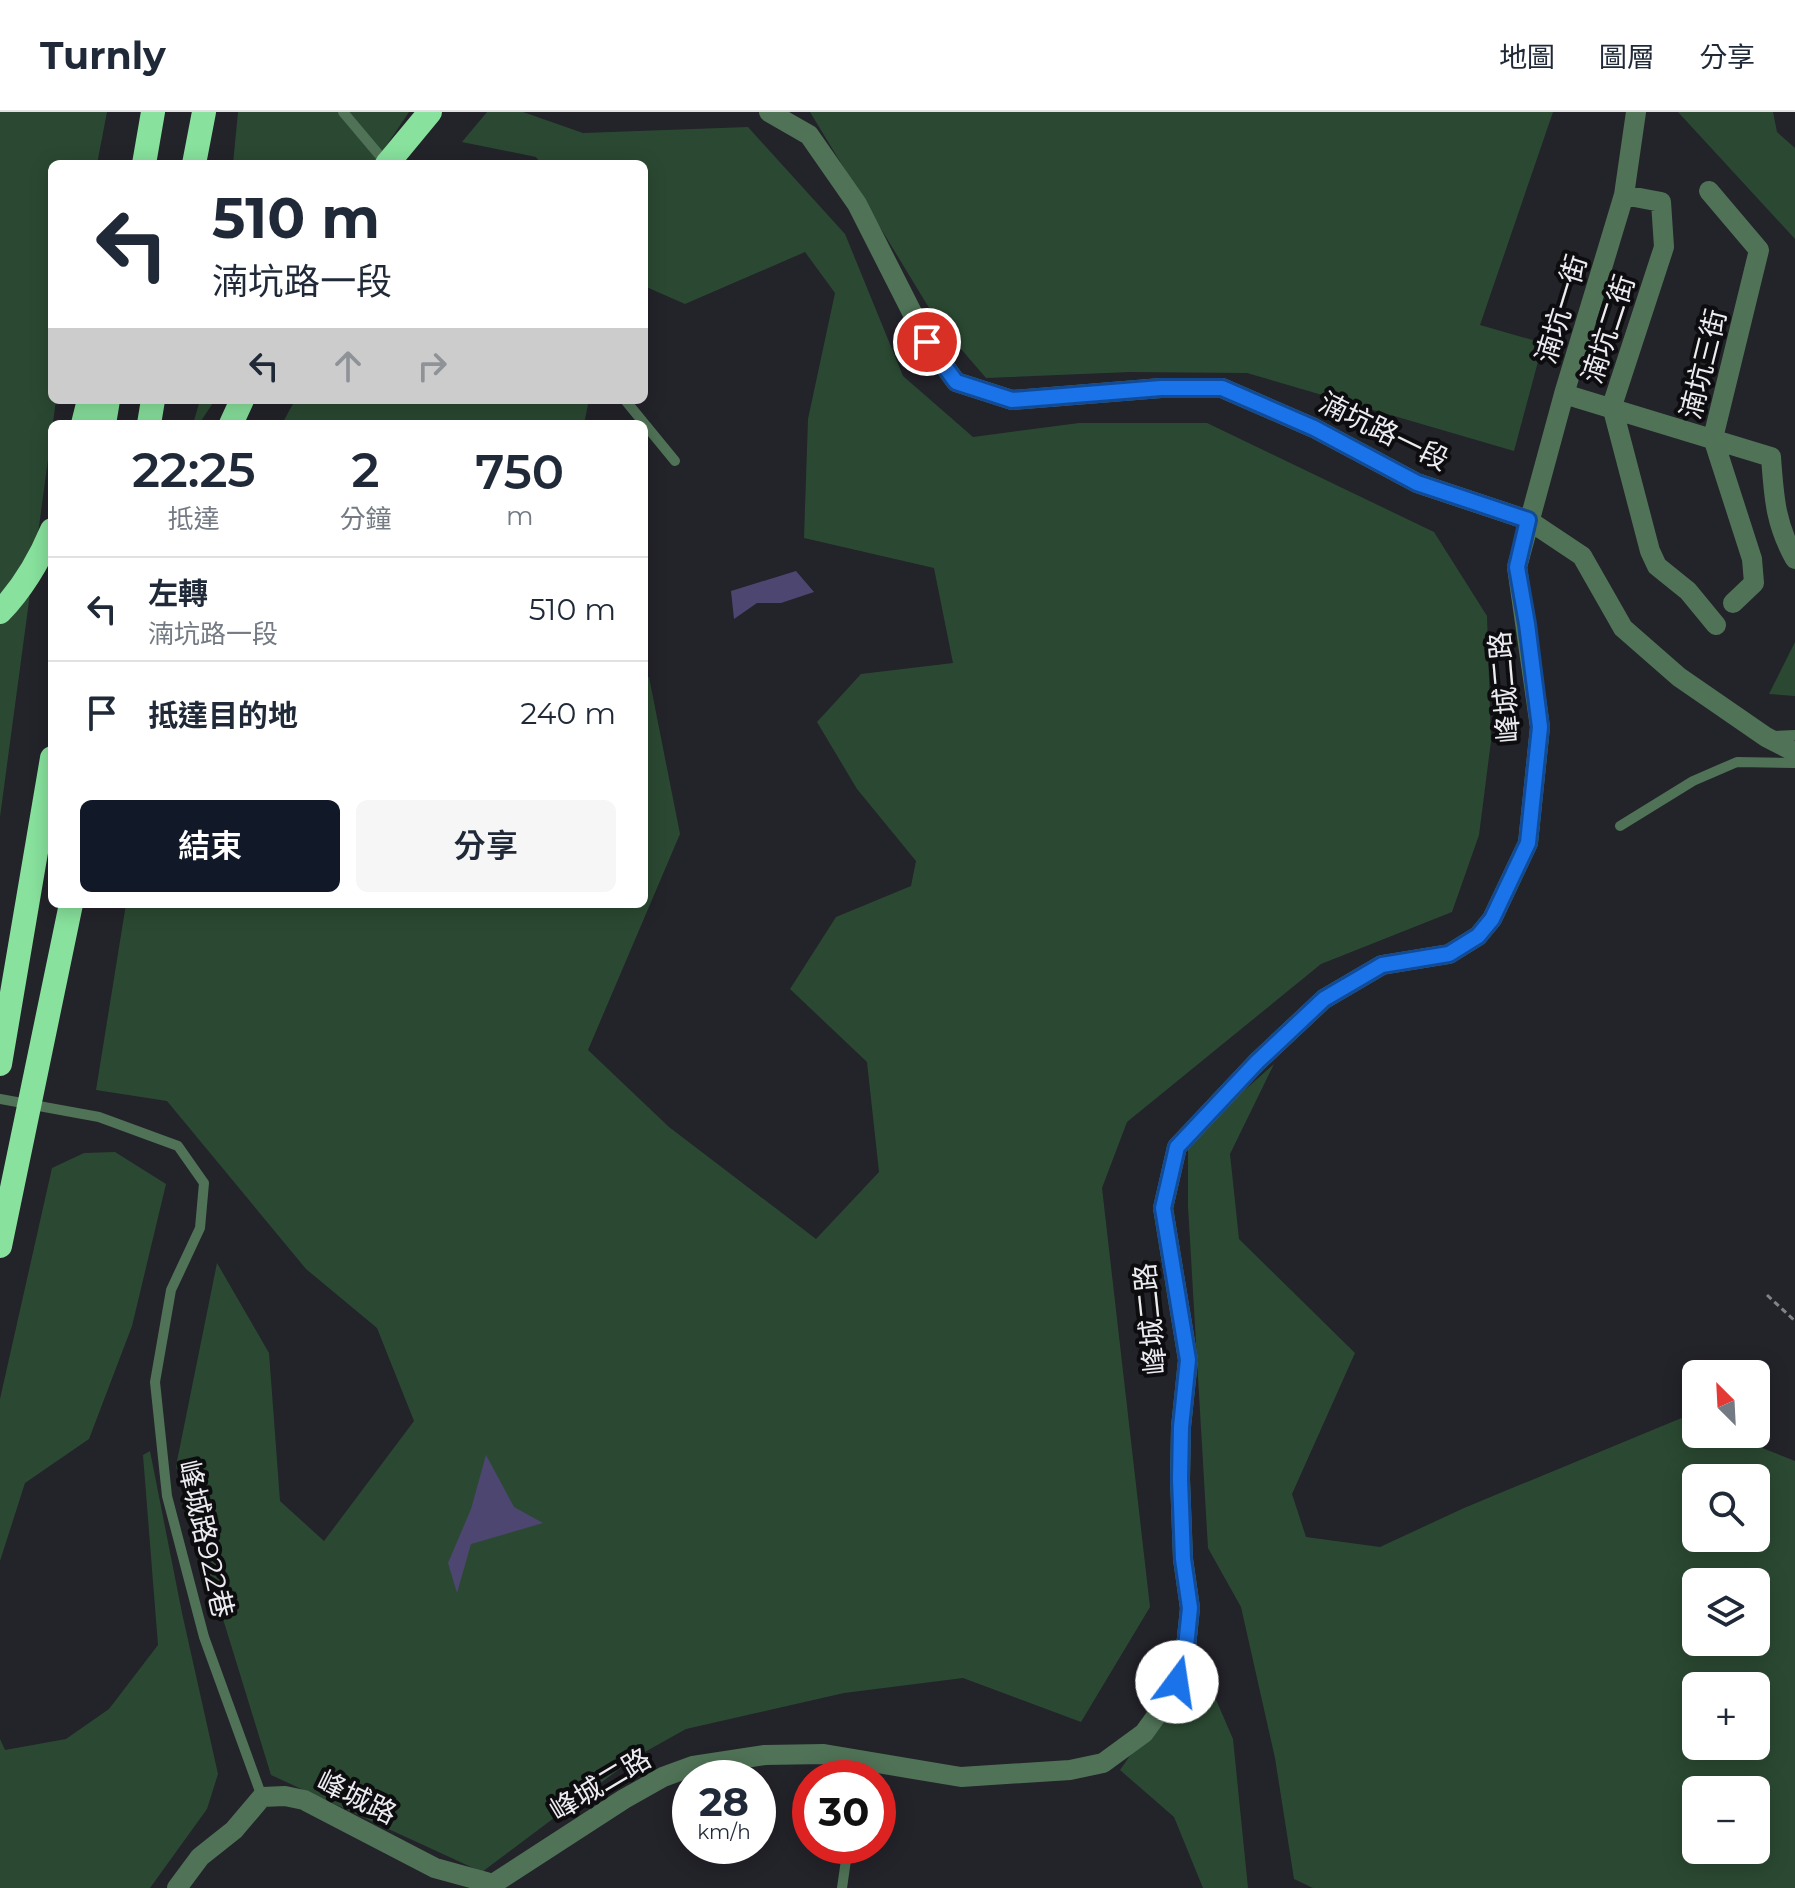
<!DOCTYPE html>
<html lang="zh-TW">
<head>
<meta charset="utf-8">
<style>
	:root { --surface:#fff; --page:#f6f6f7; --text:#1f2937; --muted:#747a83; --line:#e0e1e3; --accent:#111827 }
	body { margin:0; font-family:Montserrat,"Noto Sans TC",sans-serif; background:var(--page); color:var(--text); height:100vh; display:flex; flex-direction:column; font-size:30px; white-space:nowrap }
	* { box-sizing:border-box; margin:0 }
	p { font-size:26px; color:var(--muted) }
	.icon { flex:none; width:44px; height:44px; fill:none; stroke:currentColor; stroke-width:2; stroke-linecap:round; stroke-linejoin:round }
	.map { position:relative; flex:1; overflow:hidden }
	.side { position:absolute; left:48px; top:308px; width:600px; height:488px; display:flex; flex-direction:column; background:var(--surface); border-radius:12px; box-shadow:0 4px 20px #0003 }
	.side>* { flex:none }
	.top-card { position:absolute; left:48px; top:48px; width:600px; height:244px; border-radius:12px; box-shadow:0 4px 20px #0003; background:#fff; color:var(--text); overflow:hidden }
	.needle { width:52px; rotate:336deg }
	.controls { position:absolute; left:1682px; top:1248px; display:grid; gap:16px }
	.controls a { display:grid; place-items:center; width:88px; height:88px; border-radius:12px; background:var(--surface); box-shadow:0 4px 20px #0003; font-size:40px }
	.speed { position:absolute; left:672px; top:1648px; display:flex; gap:16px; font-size:40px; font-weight:700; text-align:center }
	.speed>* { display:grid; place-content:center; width:104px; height:104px; border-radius:50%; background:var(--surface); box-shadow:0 4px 20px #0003; line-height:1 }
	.speed small { font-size:20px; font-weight:400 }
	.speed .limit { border:12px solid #d22; background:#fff; color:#111 }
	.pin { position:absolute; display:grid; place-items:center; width:68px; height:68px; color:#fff; margin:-34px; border:4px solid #fff; border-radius:50%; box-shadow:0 2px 8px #0007 }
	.me { position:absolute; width:88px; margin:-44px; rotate:14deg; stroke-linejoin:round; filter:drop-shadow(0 0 6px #0008) }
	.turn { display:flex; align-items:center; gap:28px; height:168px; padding:0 32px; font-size:36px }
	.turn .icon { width:104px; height:104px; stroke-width:2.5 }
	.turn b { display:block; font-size:56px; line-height:68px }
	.lanes { display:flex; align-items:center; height:76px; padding:0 32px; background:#0003; justify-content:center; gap:40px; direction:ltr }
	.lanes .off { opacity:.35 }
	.eta { display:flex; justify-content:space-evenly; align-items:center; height:136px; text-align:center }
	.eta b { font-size:48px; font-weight:600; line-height:56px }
	.action { display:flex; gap:16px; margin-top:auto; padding:16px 32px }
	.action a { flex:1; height:92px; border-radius:12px; background:var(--accent); color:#fff; font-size:32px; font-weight:600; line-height:92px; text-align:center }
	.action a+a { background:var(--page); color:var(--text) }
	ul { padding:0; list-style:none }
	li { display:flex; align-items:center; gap:24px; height:104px; padding:0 32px; border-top:2px solid var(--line) }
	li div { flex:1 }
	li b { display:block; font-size:30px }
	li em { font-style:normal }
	header { display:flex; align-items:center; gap:48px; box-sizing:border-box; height:112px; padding:0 40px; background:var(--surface); border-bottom:2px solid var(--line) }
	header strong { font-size:38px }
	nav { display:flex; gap:44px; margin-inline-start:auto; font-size:28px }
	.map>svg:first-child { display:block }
	.green { fill:#2b4932; fill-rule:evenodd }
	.water { fill:#4c4671 }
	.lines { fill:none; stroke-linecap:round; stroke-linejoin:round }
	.path { stroke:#828288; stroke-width:3; stroke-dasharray:6 4; stroke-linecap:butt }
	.service { stroke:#507357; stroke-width:10 }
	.minor { stroke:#507357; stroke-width:20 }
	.motorway { stroke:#88e29d; stroke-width:24 }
	.route-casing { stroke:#114b97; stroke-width:20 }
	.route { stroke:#1a73e8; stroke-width:14 }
	.labels { text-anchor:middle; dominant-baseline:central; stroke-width:8; stroke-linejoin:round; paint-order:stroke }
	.street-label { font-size:28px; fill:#ecebf0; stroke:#0d0d10 }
</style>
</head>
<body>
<header>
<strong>Turnly</strong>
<nav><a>地圖</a><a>圖層</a><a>分享</a></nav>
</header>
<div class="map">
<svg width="1795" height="1776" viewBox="0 0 1795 1776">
	<rect width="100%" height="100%" fill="#23232a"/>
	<path class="green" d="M0,0h107l-10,52h-45v236h4l-56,417z
		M238,0h171l-35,52h-141z
		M487,0h36l60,21 165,-6 97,107 58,142 70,61 106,-14h128l227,109 53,84 4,125 -12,94 -27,77 -131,52 -194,158 -25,66 48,419 -69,115 -118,-44 -119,15 -158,36 -52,29 -152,114 -211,-97 -95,-309 41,-203 52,90 11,148 44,40 90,-120 -37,-93 -71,-59 -139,-168 -71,-11 30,-186h518v-224l5,-3 31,157 -92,216 81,77 147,112 63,-67 -12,-110 -77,-73 46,-72 75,-31 5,-25 -59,-72 -40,-67 44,-48 92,-11 -19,-95 -130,-30 4,-119 27,-126 -30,-41 -120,52 -41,-18v-122h-103l-5,-7 -74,-15z
		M810,0h743l-73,213 63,18 -29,108 -267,-78 -117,-1 -144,6 -49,-57z
		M1678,0h95l4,20 18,16v91z
		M200,288h15l-16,24h-6z
		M295,288h294l-5,24h-302z
		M1795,530v54l-26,-2z
		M1274,952l-44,90 9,85 116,114 -63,141 14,43 74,10 84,-39 220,-91 12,5v12h31l68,27v427h-482l-19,-9 -19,-121 -34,-151 -33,-59 -20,-342v-66zM1696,1366h60v60h-60zM1696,1470h60v60h-60zM1696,1574h60v60h-60zM1696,1678h60v60h-60z
		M115,1040l51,32 -34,142 -43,113 -64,44 -25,78v-162l52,-231 32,-15z
		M150,1339l32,162 36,161 -11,35 -57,79h-150v-149l5,11 61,-11 43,-30 49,-64 -15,-190z
		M1198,1546l35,81 15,149h-45l-29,-71 -54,-47z"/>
	<path class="water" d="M796,459l18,21 -33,11h-24l-23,16 -3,-28z
		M486,1343l28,52 29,16 -72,21 -14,49 -9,-30 23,-54z"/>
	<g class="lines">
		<path class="path" d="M1767,1183l28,26"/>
		<path class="service" d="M343,0l43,51
			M625,288l50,61
			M1772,624l23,-1
			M1620,714l73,-45 44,-19 58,1
			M0,987l99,18 79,29 26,37 -4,45 -29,62 -16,92 12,114 37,141 58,160
			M847,1647l7,19
			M842,1776l6,-42"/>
		<path class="minor" d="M769,0l40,23 48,69 70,138 29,40 56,18 149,-12h61l92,40 103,55 111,37 54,36 41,72 56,49 87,60 29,15
			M1709,79l50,59 -46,188 39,121 2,24 -21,20
			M1624,83l37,7 3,45 -52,159 38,145 7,15 31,25 28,34
			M1564,282l207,63c3,40 4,66 24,102
			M493,1772l131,-85 39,-22 30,-11 72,-11 59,-1 137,23 109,-7 33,-7 41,-30 26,-36 14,-31 6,-58 -7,-49 -3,-80 1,-52 7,-67 -25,-152 14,-61 80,-85 67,-63 58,-34 67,-11 29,-18 14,-17 36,-76 12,-116 -23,-160 47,-173 60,-199 12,-83
			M177,1776l23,-31 34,-27 28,-33 23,-1 19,4 131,68 58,16 1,4"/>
		<path class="motorway" d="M144,52l9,-52
			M194,52l10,-52
			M387,52l43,-52
			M83,312l6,-24
			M104,312l4,-24
			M149,312l4,-24
			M231,312l11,-24
			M0,500c23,-24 39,-51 52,-82
			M0,952l52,-306
			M0,1134l71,-342"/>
	</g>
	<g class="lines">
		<g class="route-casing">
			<path id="route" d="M927,230l29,40 56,18 149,-12h61l92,40 103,55 111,37 -11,47 10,57 13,103 -12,116 -36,76 -14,17 -29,18 -67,11 -58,34 -67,63 -80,85 -14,61 25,152 -7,67 -1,52 3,80 7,49 -6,58 -7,16"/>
		</g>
		<use href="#route" class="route"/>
	</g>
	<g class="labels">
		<g class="street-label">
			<text transform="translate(1561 197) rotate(-73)">湳坑一街</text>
			<text transform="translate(1608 217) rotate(-72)">湳坑二街</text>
			<text transform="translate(1703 252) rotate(-76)">湳坑三街</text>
			<text transform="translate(1384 319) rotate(26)">湳坑路一段</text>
			<text transform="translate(1504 575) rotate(-95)">峰城二路</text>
			<text transform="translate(1150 1207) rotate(-96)">峰城二路</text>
			<text transform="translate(206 1427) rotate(77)">峰城路922巷</text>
			<text transform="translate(600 1672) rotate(-31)">峰城二路</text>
			<text transform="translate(357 1685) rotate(26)">峰城路</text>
		</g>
	</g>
</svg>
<div class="controls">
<a><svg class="needle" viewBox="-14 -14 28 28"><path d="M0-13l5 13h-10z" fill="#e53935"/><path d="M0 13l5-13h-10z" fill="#747a83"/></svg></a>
<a><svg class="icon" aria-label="search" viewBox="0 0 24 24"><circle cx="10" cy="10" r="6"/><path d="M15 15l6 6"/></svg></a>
<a><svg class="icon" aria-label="layers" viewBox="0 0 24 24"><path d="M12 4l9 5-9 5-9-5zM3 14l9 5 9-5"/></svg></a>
<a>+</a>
<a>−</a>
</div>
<div class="speed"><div>28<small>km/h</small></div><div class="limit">30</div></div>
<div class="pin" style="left:927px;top:230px;background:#d93025"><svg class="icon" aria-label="arrive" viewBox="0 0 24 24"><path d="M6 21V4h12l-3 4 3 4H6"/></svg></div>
<svg class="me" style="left:1177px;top:1570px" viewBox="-20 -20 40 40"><circle r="19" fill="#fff"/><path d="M0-13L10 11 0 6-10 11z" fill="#1a73e8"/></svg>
<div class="top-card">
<div class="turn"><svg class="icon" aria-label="left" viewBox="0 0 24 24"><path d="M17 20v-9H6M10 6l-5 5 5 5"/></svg><div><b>510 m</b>湳坑路一段</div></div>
<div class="lanes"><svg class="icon" aria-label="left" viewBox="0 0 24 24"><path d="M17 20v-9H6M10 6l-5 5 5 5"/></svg><svg class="icon off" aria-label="ahead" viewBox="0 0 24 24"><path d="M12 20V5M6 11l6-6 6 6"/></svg><svg class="icon off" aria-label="right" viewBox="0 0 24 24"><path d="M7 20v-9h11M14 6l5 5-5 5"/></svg></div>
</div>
<section class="side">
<div class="eta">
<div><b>22:25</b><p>抵達</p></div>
<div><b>2</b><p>分鐘</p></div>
<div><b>750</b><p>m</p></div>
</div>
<ul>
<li><svg class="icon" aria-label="left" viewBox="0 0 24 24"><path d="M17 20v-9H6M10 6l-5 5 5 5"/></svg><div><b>左轉</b><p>湳坑路一段</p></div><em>510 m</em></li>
<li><svg class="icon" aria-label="arrive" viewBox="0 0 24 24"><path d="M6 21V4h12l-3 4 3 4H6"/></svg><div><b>抵達目的地</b></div><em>240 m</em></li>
</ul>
<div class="action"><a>結束</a><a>分享</a></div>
</section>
</div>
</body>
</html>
